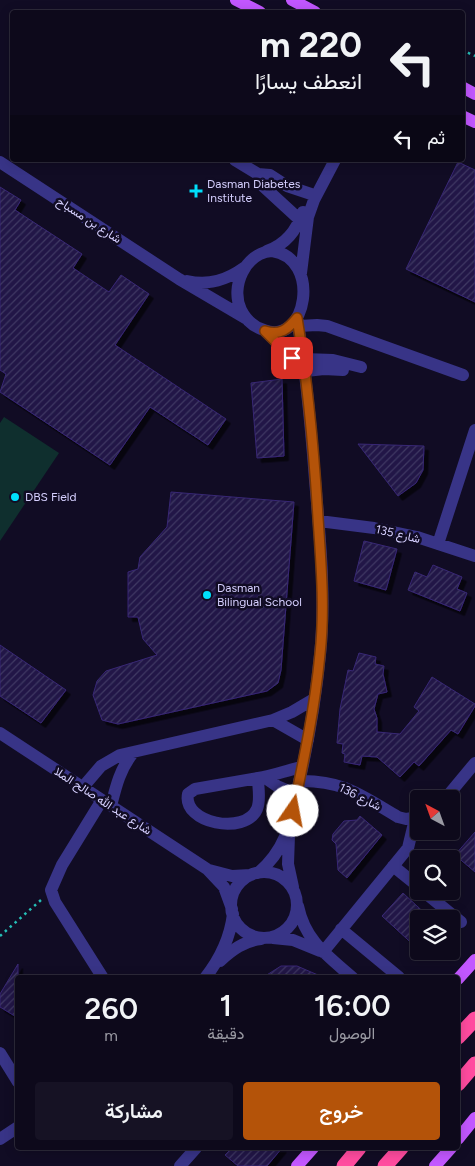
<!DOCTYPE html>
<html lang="ar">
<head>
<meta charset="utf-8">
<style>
	:root { --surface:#0d091b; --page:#161224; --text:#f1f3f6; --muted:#9a9aa3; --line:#2d2a3a; --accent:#b45309 }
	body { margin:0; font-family:Figtree,Vazirmatn,sans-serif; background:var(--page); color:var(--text); direction:rtl; height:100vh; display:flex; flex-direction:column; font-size:19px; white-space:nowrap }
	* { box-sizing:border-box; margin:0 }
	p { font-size:16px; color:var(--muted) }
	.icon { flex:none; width:28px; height:28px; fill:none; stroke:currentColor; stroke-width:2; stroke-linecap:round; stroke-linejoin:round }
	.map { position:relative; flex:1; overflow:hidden; direction:ltr }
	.panel { position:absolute; left:15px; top:975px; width:445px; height:175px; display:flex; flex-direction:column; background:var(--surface); border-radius:5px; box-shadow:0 2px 12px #0003,0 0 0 1px var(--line); direction:rtl }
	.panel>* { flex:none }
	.banner { position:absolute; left:10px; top:10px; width:455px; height:152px; border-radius:5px; box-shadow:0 2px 12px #0003,0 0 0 1px var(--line); direction:rtl; background:#0d091b; color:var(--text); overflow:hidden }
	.needle { width:32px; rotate:319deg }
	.buttons { position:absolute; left:410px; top:790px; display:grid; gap:10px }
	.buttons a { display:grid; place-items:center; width:50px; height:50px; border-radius:5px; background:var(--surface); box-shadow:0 2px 12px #0003,0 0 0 1px var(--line); font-size:25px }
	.pin { position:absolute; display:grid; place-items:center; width:42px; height:42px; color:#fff; margin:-21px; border-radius:10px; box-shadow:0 2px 8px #0006 }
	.me { position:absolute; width:55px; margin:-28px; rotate:12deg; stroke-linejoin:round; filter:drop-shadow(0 0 4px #0008) }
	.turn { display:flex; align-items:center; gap:18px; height:105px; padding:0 20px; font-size:22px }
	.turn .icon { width:65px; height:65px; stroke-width:2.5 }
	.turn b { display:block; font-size:35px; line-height:42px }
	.then { display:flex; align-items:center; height:48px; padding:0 20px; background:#0003; gap:10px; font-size:19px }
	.eta { display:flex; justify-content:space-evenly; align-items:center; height:85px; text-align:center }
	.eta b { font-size:30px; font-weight:600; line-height:35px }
	.primary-button { display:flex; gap:10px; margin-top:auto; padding:10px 20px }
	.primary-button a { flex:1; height:58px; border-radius:5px; background:var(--accent); color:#fff; font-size:20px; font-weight:600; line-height:58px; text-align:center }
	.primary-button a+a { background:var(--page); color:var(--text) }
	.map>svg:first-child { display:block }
	.park { fill:#0f2f2e }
	.building { fill:url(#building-hatch); stroke:#382775; filter:url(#shadow) }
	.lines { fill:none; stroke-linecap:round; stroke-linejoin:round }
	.path { stroke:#25beb6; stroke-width:2.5; stroke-dasharray:2.5 4; stroke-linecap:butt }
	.minor { stroke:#383487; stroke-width:12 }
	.major { stroke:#c257ff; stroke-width:12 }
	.highway { stroke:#ff4b9f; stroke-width:15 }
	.route-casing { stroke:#753606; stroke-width:12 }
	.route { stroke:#b45309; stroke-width:9 }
	.poi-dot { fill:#00dffb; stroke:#110c24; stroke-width:2 }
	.labels { text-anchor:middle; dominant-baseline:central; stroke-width:5; stroke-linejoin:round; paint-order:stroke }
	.poi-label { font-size:12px; fill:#d6d0ff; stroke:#110c24; text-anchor:start }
	.street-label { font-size:12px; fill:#d6d0ff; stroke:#110c24 }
</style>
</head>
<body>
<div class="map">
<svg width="475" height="1166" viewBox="0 0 475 1166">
	<defs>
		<pattern id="building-hatch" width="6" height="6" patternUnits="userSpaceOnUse" patternTransform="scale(1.25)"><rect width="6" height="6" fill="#211747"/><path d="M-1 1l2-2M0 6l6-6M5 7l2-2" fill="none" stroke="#403863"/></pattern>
		<filter id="shadow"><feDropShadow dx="4.5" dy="4.5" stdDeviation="0" flood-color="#0009"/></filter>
	</defs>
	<rect width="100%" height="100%" fill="#110c24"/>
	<path class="park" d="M4,417l55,36 -59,88v-118z"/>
	<path class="building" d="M458,162l17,8v132l-69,-33z
		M0,187l21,13 -6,10 67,44 -9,14 36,24 12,-17 28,19 -34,51 111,74 -18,26 -58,-38 -40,58 -110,-73 6,-18 -6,-4z
		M282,379l2,77 -27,2 -6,-75z
		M358,444l66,2 -1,24 -7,13 -18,13z
		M171,492l123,10 -13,168 -3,13 -11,8 -149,33 -16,-4 -9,-25 4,-14 9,-10 51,-16 -14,-16 -5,-22h-10v-45l10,-3 2,-12 27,-30z
		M364,541l33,8 -11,41 -32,-9z
		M433,565l29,12 -5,12 10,4 -7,18 -52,-21 7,-18 12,5z
		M0,645l66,45 -25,33 -41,-27z
		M359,653l17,4 -1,7 9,2 -1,8 4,18 -9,2 -4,15 3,9v14l23,2 19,-23 -5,-4 18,-30 43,27v2l-17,28 -7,-4 -32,36 -5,-4 -14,15 -23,-20 -15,-1 -2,9 -16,-3 1,-8 -3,-1 1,-9 -6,-1 3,-34 8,-39 5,1z
		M360,816l22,19 -35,43 -9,-8 -2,-26 -4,-4 1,-6 11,-13 13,-1z
		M475,832v40l-20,-17z
		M403,893l28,26h-12v31l-37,-34z
		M18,964v54l-18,-11v-13z
		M281,966h16l28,12h-63z
		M232,1148h50l-15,18h-29l-13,-11z"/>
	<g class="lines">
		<path class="path" d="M462,50l13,6
			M0,936l41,-36"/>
		<path class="minor" d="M235,160l23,14 12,1 17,11 24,8
			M0,162l179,117 68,40
			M258,174l5,12 37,34
			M267,251c19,-7 29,-20 36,-39
			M272,251c50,7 35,96 -8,79 -10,-3 -18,-10 -23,-20 -11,-23 4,-57 31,-59z
			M301,273l7,-56 6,-17 21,-40
			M187,281c22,5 40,-1 58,-14
			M299,326l18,-1 10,1 136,49
			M265,331l41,40
			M304,359l29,1 28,7
			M306,371l18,-2 19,1
			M319,521l55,7 43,9 58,19
			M438,544l37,-114
			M273,720l35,20
			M0,733l207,136 17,18 8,22
			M264,777l13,9 19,8
			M258,778c0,10 3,22 -1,31 -12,27 -75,14 -69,-15l7,-5 63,-11c15,-2 29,-8 44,-11
			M299,781c44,-1 63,15 99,36l8,2 13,-2
			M83,787l18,-21 19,-11 153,-35 19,-8 22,-13
			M445,799l30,-36
			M102,800l-40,65 -11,25 4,12 48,76
			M111,806c5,-20 9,-37 22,-53
			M289,835l-1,29 5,23
			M393,866l26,21
			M209,870l23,6 19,-1
			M231 905a33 33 0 1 1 66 0a33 33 0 1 1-66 0Z
			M258,873c32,-27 33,-57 42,-95 9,-40 16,-82 20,-123 6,-58 0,-117 -5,-175 -4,-54 -9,-108 -18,-162
			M423,891l38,31
			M298,906c7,35 30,50 55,72
			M341,929l58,48
			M273,938l20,2 27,11
			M323,952l85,-104 7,-29
			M220,961c12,-11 24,-20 41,-22
			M205,978c15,-19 25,-39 28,-64
			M0,1053l18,29
			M0,1139l18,-12
			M180,1166l16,-18"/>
		<path class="major" d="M236,0l24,12
			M292,0l23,12
			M462,87l13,7
			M462,116l13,6
			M458,979l17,-19
			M458,1139l17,-21
			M297,1166l16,-18
			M435,1166l16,-18"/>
		<path class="highway" d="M458,1037l17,-18
			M458,1084l17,-20
			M344,1166l15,-18
			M385,1166l16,-18"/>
	</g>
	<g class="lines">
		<g class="route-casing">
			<path id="route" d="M292,358l-27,-27c15,5 23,-2 32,-13 11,66 17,133 21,200 3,45 7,91 2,136 -5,53 -16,105 -27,157"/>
		</g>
		<use href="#route" class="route"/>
	</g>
	<g class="poi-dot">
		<path d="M193.5 183.5h5v5h5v5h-5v5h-5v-5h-5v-5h5z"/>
		<circle cx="15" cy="497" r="5"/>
		<circle cx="207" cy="595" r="5"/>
	</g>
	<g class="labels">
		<g class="poi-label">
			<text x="207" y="184">Dasman Diabetes<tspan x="207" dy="14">Institute</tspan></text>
			<text x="25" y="497">DBS Field</text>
			<text x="217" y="588">Dasman<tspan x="217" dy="14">Bilingual School</tspan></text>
		</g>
		<g class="street-label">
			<text transform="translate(89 220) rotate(33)">شارع بن مسباح</text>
			<text transform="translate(398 534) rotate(13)">شارع 135</text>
			<text transform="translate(360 797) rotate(27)">شارع 136</text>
			<text transform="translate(103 801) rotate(33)">شارع عبد الله صالح الملا</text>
		</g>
	</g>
</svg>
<div class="buttons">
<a><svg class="needle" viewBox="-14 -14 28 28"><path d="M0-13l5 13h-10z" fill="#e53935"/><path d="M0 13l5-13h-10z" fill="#9a9aa3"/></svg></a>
<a><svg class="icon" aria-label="search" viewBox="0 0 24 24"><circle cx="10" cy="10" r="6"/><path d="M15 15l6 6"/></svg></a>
<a><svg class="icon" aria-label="layers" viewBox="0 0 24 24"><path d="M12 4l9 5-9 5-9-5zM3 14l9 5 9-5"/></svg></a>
</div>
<div class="pin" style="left:292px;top:358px;background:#d93025"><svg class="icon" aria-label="arrive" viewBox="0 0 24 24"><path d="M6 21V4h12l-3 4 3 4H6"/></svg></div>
<svg class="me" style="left:293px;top:811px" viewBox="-20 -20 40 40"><circle r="19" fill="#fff"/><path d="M0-13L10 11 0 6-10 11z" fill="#b45309"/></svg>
<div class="banner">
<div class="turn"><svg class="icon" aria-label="left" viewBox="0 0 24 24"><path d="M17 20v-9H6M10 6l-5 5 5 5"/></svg><div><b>220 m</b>انعطف يسارًا</div></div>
<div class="then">ثم<svg class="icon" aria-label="left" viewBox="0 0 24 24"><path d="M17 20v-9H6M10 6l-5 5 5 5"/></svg></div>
</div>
<section class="panel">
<div class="eta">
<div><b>16:00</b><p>الوصول</p></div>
<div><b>1</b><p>دقيقة</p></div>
<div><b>260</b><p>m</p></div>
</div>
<div class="primary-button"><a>خروج</a><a>مشاركة</a></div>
</section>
</div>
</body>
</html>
